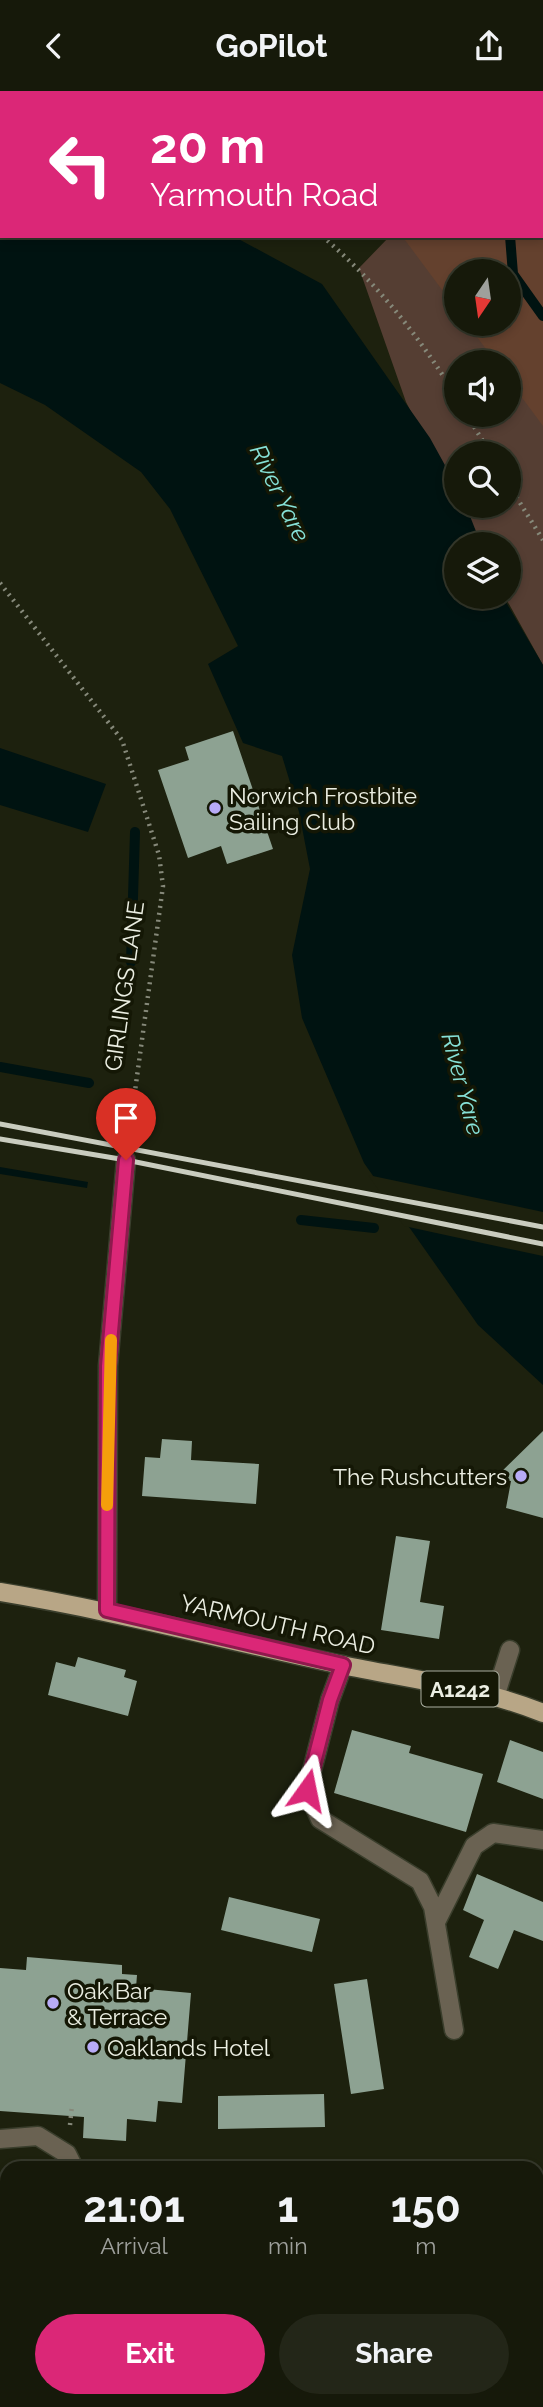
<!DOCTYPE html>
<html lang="en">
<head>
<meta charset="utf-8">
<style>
	:root { --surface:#16190a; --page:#232618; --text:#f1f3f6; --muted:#9ea09c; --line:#35382b; --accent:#db2777 }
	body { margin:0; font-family:Raleway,sans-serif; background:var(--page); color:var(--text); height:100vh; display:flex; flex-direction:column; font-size:26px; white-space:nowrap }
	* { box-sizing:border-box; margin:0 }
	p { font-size:23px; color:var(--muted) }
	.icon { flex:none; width:38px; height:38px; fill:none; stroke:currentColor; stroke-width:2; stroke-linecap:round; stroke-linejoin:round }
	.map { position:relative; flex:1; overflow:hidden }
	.panel { position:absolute; left:0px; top:2070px; width:544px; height:247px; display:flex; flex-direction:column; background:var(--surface); border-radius:21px 21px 0 0; box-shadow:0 4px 10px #0003,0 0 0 2px var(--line) }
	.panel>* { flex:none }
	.banner { position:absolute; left:0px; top:0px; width:544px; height:147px; box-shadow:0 4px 10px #0003,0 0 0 2px var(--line); background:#db2777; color:#fff; overflow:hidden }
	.needle { width:46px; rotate:193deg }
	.buttons { position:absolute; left:444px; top:168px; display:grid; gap:14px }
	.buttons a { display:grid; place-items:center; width:77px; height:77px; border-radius:50%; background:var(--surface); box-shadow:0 4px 10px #0003,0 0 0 2px var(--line); font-size:35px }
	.pin { position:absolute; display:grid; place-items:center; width:60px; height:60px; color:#fff; margin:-72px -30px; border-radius:50% 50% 50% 0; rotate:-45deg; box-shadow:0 0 7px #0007 }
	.pin .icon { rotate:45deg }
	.me { position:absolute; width:77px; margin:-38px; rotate:12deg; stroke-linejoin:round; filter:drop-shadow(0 0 5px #0008) }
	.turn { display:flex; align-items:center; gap:24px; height:147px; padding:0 35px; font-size:32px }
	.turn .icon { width:91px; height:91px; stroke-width:2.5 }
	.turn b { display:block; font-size:49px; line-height:60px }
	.eta { display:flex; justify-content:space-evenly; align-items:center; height:119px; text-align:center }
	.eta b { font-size:42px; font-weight:700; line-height:49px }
	.action { display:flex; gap:14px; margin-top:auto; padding:14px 35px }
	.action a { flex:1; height:80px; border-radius:42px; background:var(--accent); color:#fff; font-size:28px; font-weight:700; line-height:80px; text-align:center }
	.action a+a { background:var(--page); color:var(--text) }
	header { display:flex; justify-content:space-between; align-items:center; height:91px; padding:0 35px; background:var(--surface); font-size:32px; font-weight:700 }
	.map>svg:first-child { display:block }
	.green { fill:#553e33; fill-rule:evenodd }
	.forest { fill:#64412e }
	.water { fill:#001311 }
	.pier { fill:#1d210e }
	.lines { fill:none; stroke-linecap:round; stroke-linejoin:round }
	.stream { stroke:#001311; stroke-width:10 }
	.building { fill:#8da292 }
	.lane-casing { stroke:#3a3e2c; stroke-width:21 }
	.street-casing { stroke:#3a3e2c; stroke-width:21 }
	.primary-casing { stroke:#3a3e2c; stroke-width:21 }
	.path { stroke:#86897a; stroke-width:4.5; stroke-dasharray:2 5; stroke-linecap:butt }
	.lane { stroke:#6a6252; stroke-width:18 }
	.street { stroke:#6a6252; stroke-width:18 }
	.primary { stroke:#b8a686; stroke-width:18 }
	.rail { stroke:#c9ccbf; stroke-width:5 }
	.route-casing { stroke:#8e194d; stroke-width:18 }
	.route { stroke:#db2777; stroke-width:12 }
	.slow { stroke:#f59e0b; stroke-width:12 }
	.poi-dot { fill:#b8abf7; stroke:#141705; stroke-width:2.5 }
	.labels { text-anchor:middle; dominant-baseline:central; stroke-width:7; stroke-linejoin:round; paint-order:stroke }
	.shield { fill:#141705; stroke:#aaaea0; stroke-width:2 }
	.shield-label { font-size:21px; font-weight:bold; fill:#ebeee2 }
	.poi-label { font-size:23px; fill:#ebeee2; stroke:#141705; text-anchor:start }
	.street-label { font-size:23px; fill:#ebeee2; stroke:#141705 }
	.water-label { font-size:24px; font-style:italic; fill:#86e1d7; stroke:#141705 }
</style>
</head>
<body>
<header><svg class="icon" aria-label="back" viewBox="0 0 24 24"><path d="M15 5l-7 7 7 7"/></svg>GoPilot<svg class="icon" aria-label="share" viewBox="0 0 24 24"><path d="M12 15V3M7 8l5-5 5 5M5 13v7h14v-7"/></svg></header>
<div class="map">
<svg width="543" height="2316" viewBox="0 0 543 2316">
	<rect width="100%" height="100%" fill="#1d210e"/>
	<path class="green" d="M543,0v574l-38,-68h4v-53h-31l-20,-38h51v-53h-52v49l-51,-100 -47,-134 31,-32h152zM457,180h52v53h-52zM457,271h52v53h-52z"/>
	<path class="forest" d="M290,0h253v335l-34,-46v-18h-13l-29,-38h42v-53h-52v39l-55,-74h140v-143z
		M543,2118v198h-268l3,-6h259v-190z"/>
	<path class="water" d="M0,27l2,118h231l89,48 108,154 27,49v19h9l15,38h-24v53h46l40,68v720l-65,-60 -114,-162 -62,-145 -10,-63 18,-86 -11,-57 -17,-56 -39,-13 -35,-79 30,-18 -68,-137 -29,-37 -96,-67 -45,-22z
		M0,657l106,36 -18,48 -88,-27z
		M0,1076l88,15 -1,6 -87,-14z"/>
	<path class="pier" d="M368,1084l175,37v44l-139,-30z"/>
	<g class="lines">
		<path class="stream" d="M527,2v-2
			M510,145l3,38 30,42
			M131,871l4,-130
			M0,976l89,16
			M301,1129l73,8"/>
	</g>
	<path class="building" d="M233,640l40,118 -46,15 -6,-18 -33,12 -30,-88 31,-10 -4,-13z
		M543,1340v87l-37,-10 5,-27 -17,-2z
		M162,1348l30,2 -1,19 68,4 -3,40 -114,-8 3,-39 15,1z
		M396,1445l34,5 -10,61 24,4 -5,33 -58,-9z
		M78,1566l48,13 -2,7 13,4 -9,35 -80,-21 8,-33 19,5z
		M352,1639l59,16 -2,7 74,21 -17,58 -132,-39z
		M510,1649l33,12v47l-46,-17z
		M477,1783l66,28v39l-29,-11 -16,39 -29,-12 15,-37 -21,-10z
		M229,1806l91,22 -8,33 -91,-22z
		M27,1866l95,8v9l15,1 -1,13 55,5 -9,110 -24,-2 -2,21 -29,-3 -1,22 -43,-3 1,-21 -84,-6v-143l26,2z
		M367,1888l17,110 -33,5 -17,-110z
		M324,2003l1,33 -107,2v-33z"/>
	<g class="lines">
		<g class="lane-casing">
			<path id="lane" d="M343,1574l-13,35 -23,90 13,29 100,62 13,26 21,123
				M495,1606l15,-47
				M436,1831l38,-76 19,-13 50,7
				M0,2048l38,-3 29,18 7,14"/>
		</g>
		<g class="street-casing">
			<path id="street" d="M107,1519l1,-244 18,-206"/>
		</g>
		<g class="primary-casing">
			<path id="primary" d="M0,1501c115,19 228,49 342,73 67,14 137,22 201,48"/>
		</g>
		<path class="path" d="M127,0l3,2
			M322,145c54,46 98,101 135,162
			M467,324l23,38
			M509,394l34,55
			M0,492l122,157 37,115 4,31 -34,249
			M70,2034l2,-20"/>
		<use href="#lane" class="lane"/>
		<use href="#street" class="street"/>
		<use href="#primary" class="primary"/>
		<path class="rail" d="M0,1033l543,103
			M0,1048l126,21 417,84"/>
	</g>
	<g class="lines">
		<g class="route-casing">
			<path id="route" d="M126,1069l-18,206 -1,244 236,55 -13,35 -23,90"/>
		</g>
		<use href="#route" class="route"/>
		<path class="slow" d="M107,1414l4,-165"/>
	</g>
	<g class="poi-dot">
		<circle cx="215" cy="717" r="7"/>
		<circle cx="521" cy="1385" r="7"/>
		<circle cx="53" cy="1912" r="7"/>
		<circle cx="93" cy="1956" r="7"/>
	</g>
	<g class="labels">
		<rect class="shield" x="421.5" y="1580.5" width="77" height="35" rx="5"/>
		<g class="shield-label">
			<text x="460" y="1598">A1242</text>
		</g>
		<g class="poi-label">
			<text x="229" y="704">Norwich Frostbite<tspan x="229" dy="26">Sailing Club</tspan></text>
			<text x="507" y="1385" text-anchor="end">The Rushcutters</text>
			<text x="67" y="1899">Oak Bar<tspan x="67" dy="26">&amp; Terrace</tspan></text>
			<text x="107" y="1956">Oaklands Hotel</text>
		</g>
		<g class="street-label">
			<text transform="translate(124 895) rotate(-82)">GIRLINGS LANE</text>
			<text transform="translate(278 1533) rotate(13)">YARMOUTH ROAD</text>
		</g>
		<g class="water-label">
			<text transform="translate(280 402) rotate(64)">River Yare</text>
			<text transform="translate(463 993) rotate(75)">River Yare</text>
		</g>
	</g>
</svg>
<div class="buttons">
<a><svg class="needle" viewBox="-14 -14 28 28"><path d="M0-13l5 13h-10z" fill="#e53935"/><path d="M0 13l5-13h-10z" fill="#9ea09c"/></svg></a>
<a><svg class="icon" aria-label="sound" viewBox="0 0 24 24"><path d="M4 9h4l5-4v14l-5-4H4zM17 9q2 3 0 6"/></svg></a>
<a><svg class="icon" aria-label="search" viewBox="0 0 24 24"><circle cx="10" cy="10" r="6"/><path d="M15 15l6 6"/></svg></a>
<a><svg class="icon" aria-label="layers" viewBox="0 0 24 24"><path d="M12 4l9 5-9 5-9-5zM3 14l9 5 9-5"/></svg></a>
</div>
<div class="pin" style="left:126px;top:1069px;background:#d93025"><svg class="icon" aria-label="arrive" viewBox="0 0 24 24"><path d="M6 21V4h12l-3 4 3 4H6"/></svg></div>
<svg class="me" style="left:307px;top:1699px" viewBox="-20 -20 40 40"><path d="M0-17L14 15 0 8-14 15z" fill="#db2777" stroke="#fff" stroke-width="4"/></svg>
<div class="banner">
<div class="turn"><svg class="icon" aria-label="left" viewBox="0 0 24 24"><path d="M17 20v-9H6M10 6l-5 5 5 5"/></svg><div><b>20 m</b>Yarmouth Road</div></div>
</div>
<section class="panel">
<div class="eta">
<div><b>21:01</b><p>Arrival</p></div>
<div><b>1</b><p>min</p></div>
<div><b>150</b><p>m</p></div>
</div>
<div class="action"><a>Exit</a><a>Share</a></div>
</section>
</div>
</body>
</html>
